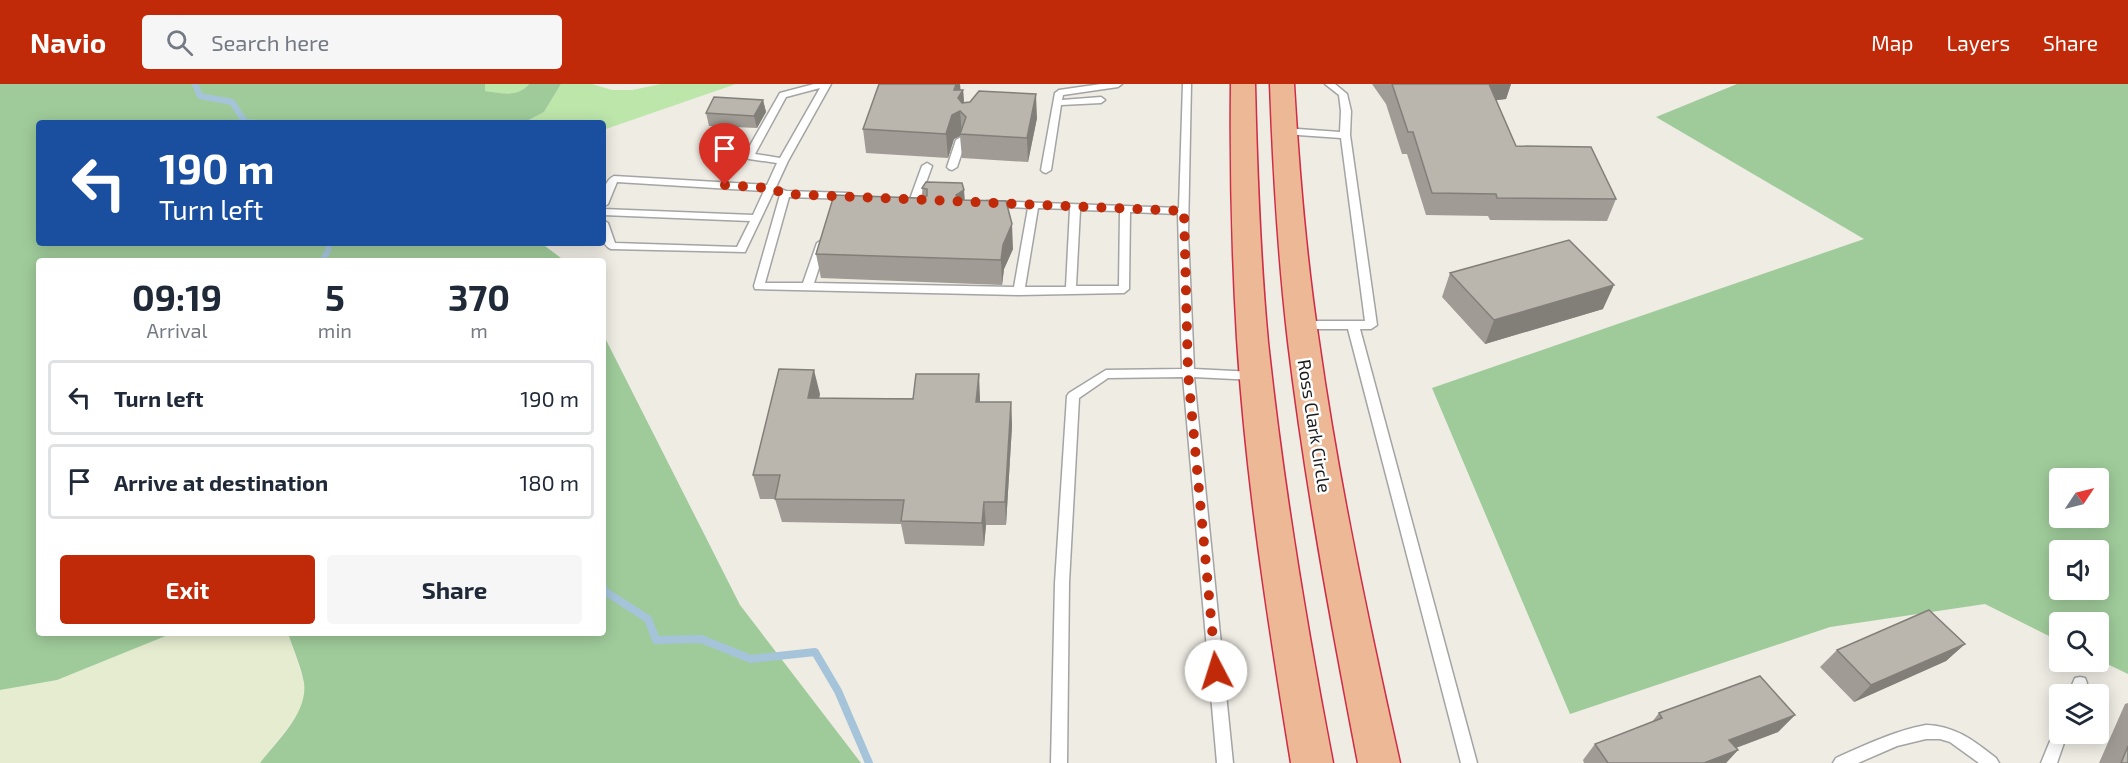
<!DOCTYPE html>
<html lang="en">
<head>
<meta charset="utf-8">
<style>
	:root { --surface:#fff; --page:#f6f6f7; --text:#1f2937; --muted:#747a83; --line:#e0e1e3; --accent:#c12a09 }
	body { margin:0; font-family:"Exo 2",sans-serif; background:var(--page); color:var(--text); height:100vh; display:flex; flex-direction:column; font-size:22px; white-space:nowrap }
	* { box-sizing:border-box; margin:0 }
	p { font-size:20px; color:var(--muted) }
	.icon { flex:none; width:33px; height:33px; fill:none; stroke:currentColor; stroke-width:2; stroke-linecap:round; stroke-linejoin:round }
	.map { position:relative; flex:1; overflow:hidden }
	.details { position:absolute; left:36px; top:174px; width:570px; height:378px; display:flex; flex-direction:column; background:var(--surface); border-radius:6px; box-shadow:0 3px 15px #0003 }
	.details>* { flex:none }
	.top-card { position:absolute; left:36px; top:36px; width:570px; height:126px; border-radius:6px; box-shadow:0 3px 15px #0003; background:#1a4fa0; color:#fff; overflow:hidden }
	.needle { width:39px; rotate:55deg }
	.fabs { position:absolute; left:2049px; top:384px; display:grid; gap:12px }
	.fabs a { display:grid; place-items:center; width:60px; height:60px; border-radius:6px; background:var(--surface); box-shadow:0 3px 15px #0003; font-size:30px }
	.pin { position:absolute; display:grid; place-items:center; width:51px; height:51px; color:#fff; margin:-62px -26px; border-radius:50% 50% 50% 0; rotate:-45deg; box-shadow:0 0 6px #0007 }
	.pin .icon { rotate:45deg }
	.me { position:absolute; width:66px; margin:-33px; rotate:355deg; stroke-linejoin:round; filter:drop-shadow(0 0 4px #0008) }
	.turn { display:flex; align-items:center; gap:21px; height:126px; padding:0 24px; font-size:27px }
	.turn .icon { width:78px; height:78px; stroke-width:2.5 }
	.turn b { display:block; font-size:42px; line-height:51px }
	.eta { display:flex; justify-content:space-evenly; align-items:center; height:102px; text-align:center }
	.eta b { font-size:36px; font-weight:700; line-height:42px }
	.cta { display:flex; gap:12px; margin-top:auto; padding:12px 24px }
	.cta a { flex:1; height:69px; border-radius:6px; background:var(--accent); color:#fff; font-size:24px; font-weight:700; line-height:69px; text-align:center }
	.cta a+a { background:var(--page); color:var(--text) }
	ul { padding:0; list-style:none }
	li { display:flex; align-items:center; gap:18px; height:75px; margin:0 12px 9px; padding:0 12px; border:3px solid var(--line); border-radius:6px }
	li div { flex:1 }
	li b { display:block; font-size:22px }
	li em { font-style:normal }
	header { display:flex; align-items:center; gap:36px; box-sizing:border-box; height:84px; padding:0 30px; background:var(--accent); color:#fff }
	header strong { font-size:28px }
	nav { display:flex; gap:33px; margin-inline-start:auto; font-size:21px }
	.search { width:420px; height:54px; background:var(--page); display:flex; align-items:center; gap:15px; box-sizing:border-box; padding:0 21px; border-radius:6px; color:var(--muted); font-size:22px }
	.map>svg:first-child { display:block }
	.farmland { fill:#e5eccf }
	.grass { fill:#bde6ab }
	.forest { fill:#9fcb9a; fill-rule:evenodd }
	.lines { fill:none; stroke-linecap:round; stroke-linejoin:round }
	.stream-far1 { stroke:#a5c4da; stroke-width:6 }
	.stream { stroke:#a5c4da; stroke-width:8 }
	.service-casing { stroke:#a4a4a4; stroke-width:3 }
	.trunk-casing { stroke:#d02c46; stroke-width:3 }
	.service { fill:#fff; fill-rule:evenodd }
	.trunk { fill:#ecb896; fill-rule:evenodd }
	.wall { fill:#a09c95 }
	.shaded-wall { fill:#827f79 }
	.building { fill:#bab5ad; stroke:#827f79; stroke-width:1.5 }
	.route { stroke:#c12a09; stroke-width:10; stroke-dasharray:0 18 }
	.labels { text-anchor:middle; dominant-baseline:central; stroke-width:5; stroke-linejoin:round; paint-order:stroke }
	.street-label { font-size:18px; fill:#1d1d1d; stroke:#fff }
</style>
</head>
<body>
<header>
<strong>Navio</strong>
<div class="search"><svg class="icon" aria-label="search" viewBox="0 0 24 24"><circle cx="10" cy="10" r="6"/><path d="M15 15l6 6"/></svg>Search here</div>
<nav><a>Map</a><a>Layers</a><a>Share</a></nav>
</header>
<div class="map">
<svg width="2128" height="679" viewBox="0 0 2128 679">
	<rect width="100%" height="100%" fill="#eeece3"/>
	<path class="farmland" d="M173,549h115l16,50v16l-8,17 -36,47h-260v-73l57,-10z"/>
	<path class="grass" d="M485,0h44c-11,14 -29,9 -45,7z
		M561,0h31l20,6h20l29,-6h75l-133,46v-7h-80l21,-11z"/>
	<path class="forest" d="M0,0h485v7c15,2 33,7 44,-7h32l-17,28 -21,11h-484v120h502l24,18h-526v372h134l-116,47 -57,10z
		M1737,0h391v590l-29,-14 -1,-38h-38l-1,19 -74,-37 -155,23 -260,87 -138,-326 432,-149 -208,-122zM2060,394h38v40h-38zM2060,466h38v40h-38z
		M603,250l137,271 121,158h-601c17,-22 48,-50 44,-80 -3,-17 -11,-34 -16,-50h315z"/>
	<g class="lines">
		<path class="stream-far1" d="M195,0l5,12 32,6 13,20 14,1
			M322,177l6,-10 1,-8"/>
		<path class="stream" d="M603,503l3,5 42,27 8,21 45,-1 50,20 64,-7 23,39 31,72"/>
		<g class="service-casing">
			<path id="service" d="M814,0h17l-43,77 -12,26 10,4 62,2 5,3 -5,3 -59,-2 -24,86h38l14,-40 5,-3 5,3 -13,40 200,4 14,-79 -37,-2 -4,-1v-4l192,7 4,-124h8l-3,149 6,136 60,3 6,4 -6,4 -60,-3 39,386h-16l-34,-386 -75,1 -29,20 -10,185 -2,180h-16l4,-180 12,-187 2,-3 37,-23 76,-1 -4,-155 -48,-2 -1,77 -5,4 -105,2 -264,-6 -1,-3 26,-91 -7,-2 -28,59 -134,-3c-11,-4 -8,-19 -8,-29l5,3 7,20 122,4 13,-26 -147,-6v-6l150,6 11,-24 -147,-9 -9,22 -5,3c0,-11 0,-26 11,-31l153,9 10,-22 -28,-4 -5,-3 36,-63zM820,4l-40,70 -25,-4 31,-57zM1038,124l32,1 -4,78h-41zM1080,126l40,1 -1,75h-43z
				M1101,0h21l-4,3 -55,8 -1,5 39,-3 4,3 -4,3 -40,2 -10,65 -5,3 -3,-1 -2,-2 14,-77 4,-3z
				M1325,0h10l12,10 4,17 -1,24 27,190 -6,4h-11l117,434h-16l-113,-434h-47l-6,-4 6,-4h64l-24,-183 -57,-4 -5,-3 5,-3 56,4 1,-21 -2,-16z
				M961,53l5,3 -9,27 -5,3 -3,-1 -2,-2 9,-27z
				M927,79l5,3 -16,44 -5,3 -4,-1 -1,-2 16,-44z
				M2080,593l5,1 2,5 -5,11h-14l7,-16z
				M1926,641c30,1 48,16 70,33l3,5h-20l-29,-21 -10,-3h-14l-29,7 -39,17h-25l3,-5c29,-13 58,-27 90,-33z
				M2060,643v7h7l-10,29h-16l14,-34z"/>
		</g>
		<g class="trunk-casing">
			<path id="trunk" d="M1231,0h24c2,86 5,172 13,258 15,141 38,281 65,421h-42c-23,-141 -45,-282 -54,-424 -5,-85 -7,-170 -6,-255z
				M1270,0h24c5,86 12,173 25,258 20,142 50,282 81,421h-42c-27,-140 -53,-280 -70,-421 -10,-86 -15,-172 -18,-258z"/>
		</g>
		<use href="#service" class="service"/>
		<use href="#trunk" class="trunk"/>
	</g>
	<path class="wall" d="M1372,0h139l-5,15 -10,1 20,46 100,53 -9,22 -117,-1 -2,-4 -62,-1 -19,-61h-5l-16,-50z
		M960,6h3l1,12 73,16 -9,44 -66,-4 -2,-22 -6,3 -6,19 -82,-5 -3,-24z
		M763,16l3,12 -9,16 -48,-2 -3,-13z
		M922,104l43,12 48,49 -9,20 -2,16 -181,-7 -5,-24 102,-56 5,-1z
		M1450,189l153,36 -118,35 -43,-47z
		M820,310l-1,4h161v4h31l1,24 -6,99h-20l-2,21 -79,-2 -4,-20 -119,-2 -7,-23h-15l-7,-24z
		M1965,560l-19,17 -92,41 -34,-35 17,-17z
		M2128,619v60h-29l26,-59z
		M1659,629l136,2 -17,17 -42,16 2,2 -12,13h-142l-1,-3 12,-16 57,-22z"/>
	<path class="shaded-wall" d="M956,0h4l1,10 2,-4 2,24 -5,-3 2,24 -2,-1v2l-6,3 -6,19 -2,-24z
		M1487,0h24l-5,15 -25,3z
		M1036,10l1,24 -9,44 -1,-24z
		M763,16l3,12 -9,16 -3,-12z
		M964,106l2,24 -10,-19z
		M1012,140l1,25 -9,20 -2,16 -1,-25 2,-15z
		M1614,201l-11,24 -118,35 9,-24z
		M814,286l6,24 -6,28 -6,-24z
		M979,290l1,24 -2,28 -2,-24z
		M1011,318l1,24 -6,99 -1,-23z
		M984,418l2,23 -2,21 -2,-23z
		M1965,560l-19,17 -92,41 17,-17z
		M1795,631l-17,17 -64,24 15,-16z
		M1738,666l-12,13h-22z"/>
	<path class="building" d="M879,0h77l-2,6h9l-5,8 4,5 8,-1 9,-11 57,3 -9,44 -67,-4 6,-17 -6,-6 -8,4 -6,19 -83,-5z
		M1392,0h97l27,62 75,1 25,52 -119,-1 -1,-4 -64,-1 -19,-61h-5z
		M714,13l49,3 -9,16 -48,-3z
		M926,98l36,1 2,7 -8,5 6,5 44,1 6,23 -9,21 -2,15 -185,-6 18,-59 84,3 9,-2v-7l-5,-1z
		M1569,156l45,45 -120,35 -44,-47z
		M779,285l35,1 -6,28 105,1 3,-25h63l-3,28h35l-6,100h-21l-2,21 -81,-2 3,-21 -129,-1 5,-24h-27z
		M1929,526l36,34 -94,41 -34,-35z
		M1760,592l35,39 -66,25 9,10 -34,13h-96l-13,-19 67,-26 -3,-5z
		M2128,662v17h-7z"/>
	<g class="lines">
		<path class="route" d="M725,101l45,3 15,6 399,17 4,162 28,298"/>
	</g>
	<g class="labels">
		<g class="street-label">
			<text transform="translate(1315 342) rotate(81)">Ross Clark Circle</text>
		</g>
	</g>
</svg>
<div class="fabs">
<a><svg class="needle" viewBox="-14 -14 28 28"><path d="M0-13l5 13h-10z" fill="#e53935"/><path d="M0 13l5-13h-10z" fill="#747a83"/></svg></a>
<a><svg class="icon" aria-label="sound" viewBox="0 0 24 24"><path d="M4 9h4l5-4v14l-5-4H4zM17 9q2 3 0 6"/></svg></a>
<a><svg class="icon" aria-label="search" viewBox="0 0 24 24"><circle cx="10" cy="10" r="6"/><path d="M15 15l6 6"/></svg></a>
<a><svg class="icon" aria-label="layers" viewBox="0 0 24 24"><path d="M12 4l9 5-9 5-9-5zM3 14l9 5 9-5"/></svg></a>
</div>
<div class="pin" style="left:725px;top:101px;background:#d93025"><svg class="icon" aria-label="arrive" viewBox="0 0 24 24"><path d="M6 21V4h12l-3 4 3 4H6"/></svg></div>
<svg class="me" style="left:1216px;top:587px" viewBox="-20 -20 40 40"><circle r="19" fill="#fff"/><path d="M0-13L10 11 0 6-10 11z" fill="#c12a09"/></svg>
<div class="top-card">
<div class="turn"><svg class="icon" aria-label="left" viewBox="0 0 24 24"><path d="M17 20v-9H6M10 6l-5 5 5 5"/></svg><div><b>190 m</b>Turn left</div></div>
</div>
<section class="details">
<div class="eta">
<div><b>09:19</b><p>Arrival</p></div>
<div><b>5</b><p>min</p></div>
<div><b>370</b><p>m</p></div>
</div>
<ul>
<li><svg class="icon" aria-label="left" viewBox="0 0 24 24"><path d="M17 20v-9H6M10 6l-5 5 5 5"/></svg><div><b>Turn left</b></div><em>190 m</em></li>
<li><svg class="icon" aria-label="arrive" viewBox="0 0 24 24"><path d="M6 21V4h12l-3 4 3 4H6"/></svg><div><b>Arrive at destination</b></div><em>180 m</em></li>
</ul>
<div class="cta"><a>Exit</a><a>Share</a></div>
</section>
</div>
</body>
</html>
